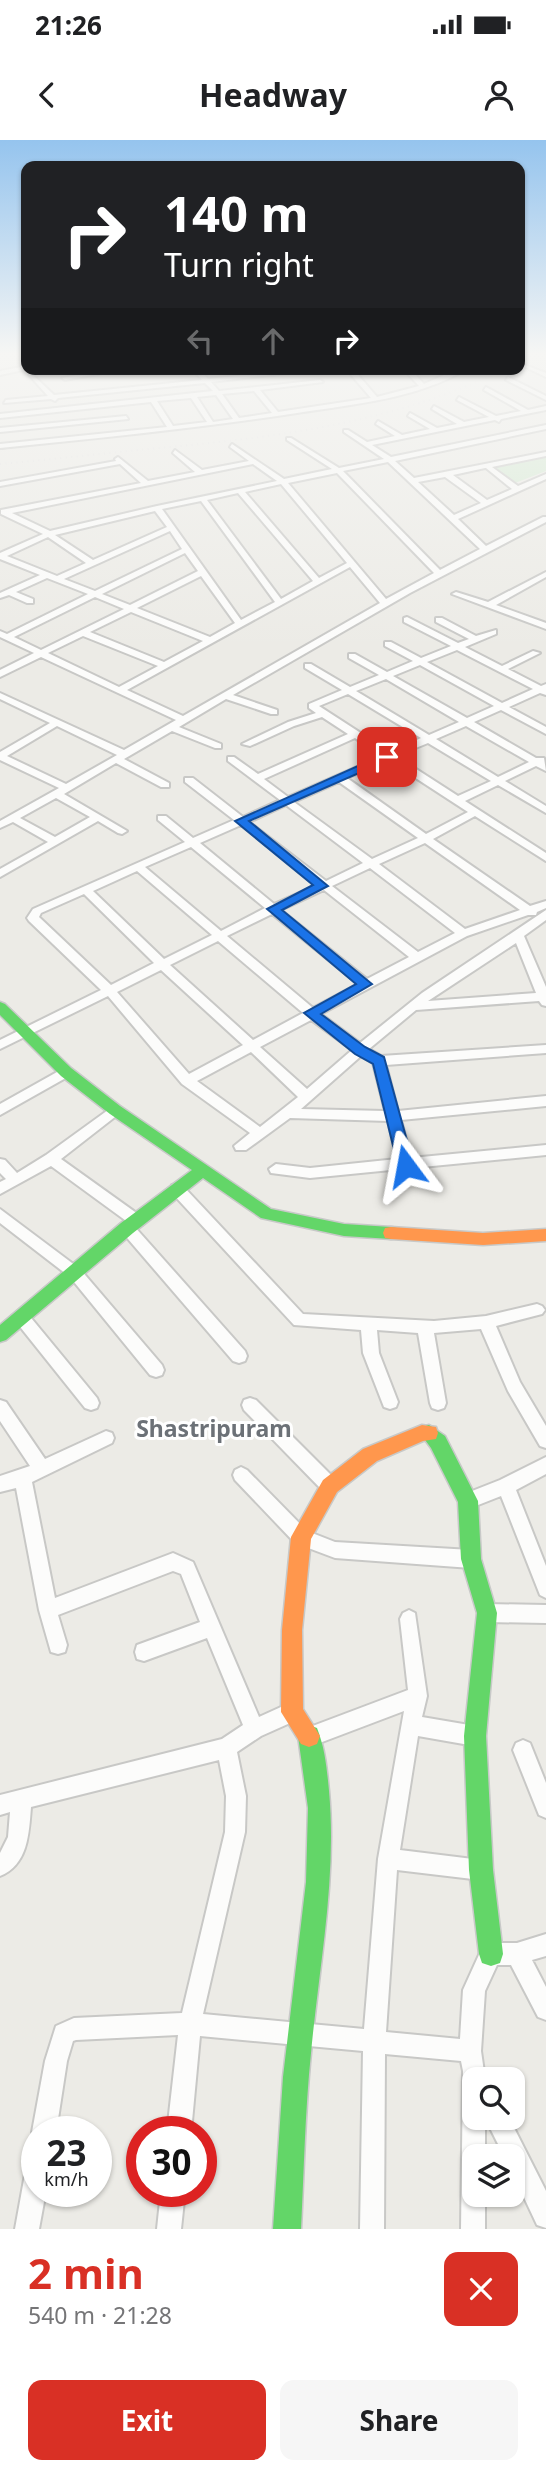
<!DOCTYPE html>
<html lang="en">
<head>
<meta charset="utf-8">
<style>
	:root { --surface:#fff; --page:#f6f6f6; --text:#202124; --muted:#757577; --accent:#d93025 }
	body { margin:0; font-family:"Noto Sans",sans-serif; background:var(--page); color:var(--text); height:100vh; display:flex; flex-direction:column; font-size:26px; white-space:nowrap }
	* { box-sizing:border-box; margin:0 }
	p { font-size:23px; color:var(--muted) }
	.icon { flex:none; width:38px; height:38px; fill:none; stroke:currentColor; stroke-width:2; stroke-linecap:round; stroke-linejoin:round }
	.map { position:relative; height:2089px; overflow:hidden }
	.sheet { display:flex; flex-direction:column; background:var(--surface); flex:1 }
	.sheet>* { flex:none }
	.guide { position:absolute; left:21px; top:21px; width:504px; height:214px; border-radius:14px; box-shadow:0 2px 5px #0004; background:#202124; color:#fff; overflow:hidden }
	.buttons { position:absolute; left:462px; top:1927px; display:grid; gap:14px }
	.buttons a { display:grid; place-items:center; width:63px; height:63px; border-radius:14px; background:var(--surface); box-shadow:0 2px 5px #0004; font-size:35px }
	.speed { position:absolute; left:21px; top:1976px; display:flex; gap:14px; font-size:35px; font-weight:700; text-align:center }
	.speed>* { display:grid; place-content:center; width:91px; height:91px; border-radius:50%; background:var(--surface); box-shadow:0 2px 5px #0004; line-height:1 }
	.speed small { font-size:18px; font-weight:400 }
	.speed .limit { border:10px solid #d22; background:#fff; color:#111 }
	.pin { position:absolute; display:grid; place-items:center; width:60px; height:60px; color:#fff; margin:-30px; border-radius:14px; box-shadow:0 4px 10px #0006 }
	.me { position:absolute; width:77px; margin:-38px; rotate:347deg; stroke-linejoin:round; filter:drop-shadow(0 0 5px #0008) }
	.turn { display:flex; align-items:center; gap:24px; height:147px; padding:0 28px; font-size:32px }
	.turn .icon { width:91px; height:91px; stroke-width:2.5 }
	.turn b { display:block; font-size:49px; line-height:60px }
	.lanes { display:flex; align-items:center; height:66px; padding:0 28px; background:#0003; justify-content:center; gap:35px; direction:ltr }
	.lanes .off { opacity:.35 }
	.round { display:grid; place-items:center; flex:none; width:74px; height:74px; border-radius:14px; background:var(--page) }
	.headline { display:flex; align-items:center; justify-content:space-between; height:119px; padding:0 28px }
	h1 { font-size:42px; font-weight:700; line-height:52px; color:var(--accent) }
	.primary-button { display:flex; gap:14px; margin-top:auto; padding:14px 28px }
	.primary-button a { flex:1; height:80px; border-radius:14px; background:var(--accent); color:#fff; font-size:28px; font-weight:700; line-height:80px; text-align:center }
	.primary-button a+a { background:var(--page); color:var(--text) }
	.status { display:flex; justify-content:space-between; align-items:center; height:49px; padding:0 35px; background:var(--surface); direction:ltr }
	.status svg { height:19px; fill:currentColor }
	header { display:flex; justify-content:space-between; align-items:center; height:91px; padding:0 28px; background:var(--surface); font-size:32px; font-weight:700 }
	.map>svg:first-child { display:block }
	.green { fill:#d3e9d1 }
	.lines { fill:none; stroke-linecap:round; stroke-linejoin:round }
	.street-casing { stroke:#c8c8c6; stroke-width:4 }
	.fast-casing { stroke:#c8c9c8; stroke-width:3 }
	.slow-casing { stroke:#c8c9c8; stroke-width:3 }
	.street { fill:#fcfcfb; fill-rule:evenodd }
	.fast { fill:#63d668; fill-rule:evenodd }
	.slow { fill:#ff974d; fill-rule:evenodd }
	.rail { stroke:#e3e2e2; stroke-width:2; stroke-dasharray:1 4.5; stroke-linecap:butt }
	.route { fill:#1a73e8; stroke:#114b97; stroke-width:2 }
	.labels { text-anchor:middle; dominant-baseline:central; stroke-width:6; stroke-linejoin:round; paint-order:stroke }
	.neighbourhood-label { font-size:23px; font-weight:bold; fill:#6c7177; stroke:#fff }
</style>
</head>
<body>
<div class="status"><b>21:26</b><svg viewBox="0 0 49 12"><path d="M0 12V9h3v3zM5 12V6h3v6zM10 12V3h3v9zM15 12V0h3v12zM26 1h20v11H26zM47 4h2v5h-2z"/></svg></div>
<header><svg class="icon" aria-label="back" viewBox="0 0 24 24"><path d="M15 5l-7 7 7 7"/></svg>Headway<svg class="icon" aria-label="person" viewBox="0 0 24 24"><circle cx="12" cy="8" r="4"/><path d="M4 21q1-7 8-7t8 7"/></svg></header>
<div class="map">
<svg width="546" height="2089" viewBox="0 0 546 2089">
	<rect width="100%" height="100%" fill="#ecebe6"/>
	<path class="green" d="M546,314v17l-31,12 -26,-17z"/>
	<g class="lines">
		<g class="street-casing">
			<path id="street" d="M525,225l21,8v4l-21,-10z
				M26,226l2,3 -28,6v-4z
				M109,229h16l-60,11 -3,-2z
				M192,229h7l9,10 91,-10h23l-111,13 8,9 101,-11 3,2 -63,8 18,22 93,-14 -25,-29h7l24,28 42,-11 -16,-17h7l14,15 34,-15h9c-51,30 -112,35 -170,44 -97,15 -198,25 -297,35v-4l167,-17 -16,-25 -151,16v-4l213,-23 -8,-8 -147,15 -3,3 -4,-2 -47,4 2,-3 42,-4 -19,-21h4l21,20 148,-15zM254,251l18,22 -33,5 -17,-24zM216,255l17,24 -20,3 -16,-25zM191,258l16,24 -34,4 -16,-25z
				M508,237l38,19v4l-40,-20z
				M486,247l42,23 18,-4v4l-45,9 -2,3 -4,-2 -123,25 19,12 155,-32v4l-151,32 19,17 132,-26v4l-54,11 26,19 28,-12v5l-88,40 28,27 57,-29h3v5l-136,71 -177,102 44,15v4h-6l-45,-15 -47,28 42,17v4h-6l-43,-17 -48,28 45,24v4h-8l-45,-24 -52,31 63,37 -5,3 -4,-1 -20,-12 -98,56v-8l48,-27 -35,-20 -13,6v-7l59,-33 -59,-28v-8l50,-29 -50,-24v-6l124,57 52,-30 -135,-63 -41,20v-7l34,-17 -34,-16v-6l7,3 81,-40 -41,-16 -31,14 17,7v4h-6l-18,-8 -9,3v-5l40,-18 -40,-16v-6l43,-19 -42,-20v-4l140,-27 -21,-19 -120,22v-4l116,-21 -1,-2 3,-2 30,24 47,-9 -22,-19 2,-3 27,20 47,-9 -19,-14 2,-3 52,35 48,-10 -45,-29v-2h4l48,30 45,-9 -40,-27v-2h4l19,12 28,-6 -19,-12 2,-3 24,14 28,-6 -22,-13 2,-3 27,15 20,-4 -25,-15 2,-3 30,16 25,-5 -32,-17 2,-3 37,19 25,-5 -37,-21zM388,322l92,87 -40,21 -97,-99zM253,324l24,17 -120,25 -107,25 -38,-18zM485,328h1l26,21 -25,11 -34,-25zM337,333l97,100 -48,26 -98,-116zM445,337l36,26 -27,12 -36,-33zM281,344l66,79 -28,15 -74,-86zM238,353l75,88 -32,18 -74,-99zM201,361l74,101 -34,18 -79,-111zM155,371l12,16 -74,33 -38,-25zM170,391l12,18 -87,42 -31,-12zM48,397l38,26 -29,13 -50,-20zM185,413l13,18 -68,34 -28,-11zM350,427l30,36 -197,113 -56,-26zM201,436l34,47 -25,14 -73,-29zM95,457l29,12 -83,41 -27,-13zM131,472l72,29 -39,21 -74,-30zM83,496l75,30 -39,21 -71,-34zM57,586l60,29 -51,29 -59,-28zM56,658l34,19 -35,20 -35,-19z
				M126,276l2,3 -128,13v-4z
				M546,432v5l-50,28 50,18v6l-94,-35 4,-2 32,10z
				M407,477l51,26 11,-4 -33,-17v-4h6l34,18 20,-6v4l-31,13 37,19 31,-15 7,2 -32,16 33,17 5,-2v11l-6,-2 -31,14 37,20v7l-45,-24 -27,12 62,36h8l2,13 -10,-5 -31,15 41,25v7l-48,-28 -33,16 81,52v8l-71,-45 -42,23 97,67 16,-5v7l-9,4 -1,3h-8l-61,21 -146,78 39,29 62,-50 124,-83v10l-22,16 22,51v19l-4,-1 -3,-4 -123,9 -47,39 12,7 165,-11v8l-160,12 12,46 148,-15v10l-145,14 10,38 135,-13v10l-134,13 -6,3 -5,-2 -91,9 -39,-5 -2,-4 7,-5 34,4 87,-9 -9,-38 -98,-3 -44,32h-10l-2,-4 16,-13 -68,-49 -74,-88 -108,53v-9l101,-50 -72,-69 -2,-3 6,-9 152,-67 -27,-22v-4h8l27,22 41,-18 -49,-38v-4h8l50,39 37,-17 -52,-39v-4h6l24,17 90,-40 -26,-17 -28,9 -44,20 -8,-2 46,-22 28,-9 -7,-5v-4l33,-14 -37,-22v-4h6l39,23 29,-12 -30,-17v-4h6l32,18 26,-11 -28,-15v-4h6l30,16 30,-12 -47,-24v-4zM457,510l76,39 -31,14 -75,-41zM420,525l74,41 -27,12 -74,-42zM386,539l73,43 -30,13 -73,-44zM348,554l73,44 -31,14 -71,-46zM466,586l63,36 -31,15 -62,-38zM355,598l27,18 -94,41 -24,-18zM428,603l63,38 -33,15 -62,-40zM388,620l80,52 -42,22 -79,-56zM339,642l79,56 -46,21 -78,-57zM286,665l77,58 -37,18 -77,-59zM241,685l76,60 -43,19 -74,-61zM425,703l95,67 -55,19 -86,-65zM191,707l74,61 -44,23 -76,-64zM370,728l85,65 -37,19 -86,-66zM137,731l75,64 -48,24 -71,-68zM324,750l85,67 -42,22 -86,-69zM84,754l70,69 -43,22 -72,-68 2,-4zM272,774l86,70 -45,24 -86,-72zM218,801l85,72 -50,27 -83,-75zM516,803l20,50 -108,8zM161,830l82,75 -54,29 -72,-82zM311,880l41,30 -45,39 -47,-42zM251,912l47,45 -38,30 -63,-46zM361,916l12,7 12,48 -84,-2z
				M66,927l6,5 -1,3 -71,40v-11z
				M115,965l7,5 -2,3 -59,46 81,58 2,4 -2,4h-9l112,126 2,5 -2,5 -6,2 -6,-2 -111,-129 -2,-4 2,-4 7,-1 -78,-57 -51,28v-12l6,-3 -6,-6v-14l5,1 12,13 29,-18z
				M177,1044l5,1 121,129 131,7 52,-5 51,-12 5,2 3,4 -3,4 -46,12 24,56 26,44v22l-6,-2 -32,-55 -27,-62 -47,4 12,70 -2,5 -6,2 -6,-2 -2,-5 -12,-70 -41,-3 2,23 19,49 -2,5 -6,2 -6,-2 -21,-54 -2,-23 -67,-5 -122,-132 -2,-4 2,-4z
				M0,1069l80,60 82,96 2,5 -2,5 -6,2 -6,-2 -80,-98 -70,-54z
				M22,1172l5,1 70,85 2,5 -2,5 -6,2 -6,-2 -68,-85 -3,-5 3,-5z
				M250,1258l6,2 80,80 2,6 -2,6 -6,2 -6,-2 -80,-82 -2,-5 2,-5z
				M0,1260l6,2 39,57 61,-28 6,2 2,5 -2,5 -80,39 23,116 118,-45 20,9 66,155 33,-15 7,3 3,7 -3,7 -38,17 -24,16 9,44 -1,36 -42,182 161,15 14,-170 26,-148 -95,36 -7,-3 -3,-7 3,-7 106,-40 -8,-71 3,-6 6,-3 6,3 12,83 -5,21 53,9 7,3 3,7 -3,7 -7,3 -57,-10 -18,114 81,10 7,3 3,7 -3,7 -7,3 -84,-10 -11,162 74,7 3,-49 20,-44 8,-3h26l29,-9v22l-14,4 14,27v33l-8,-3 -27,-52h-14l-12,26 -4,60 4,28h-11v39h11v38h-11v38h11v35h-24l2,-158 -2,-10 -76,-7 -1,175h-24l3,-178 -163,-15 -9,96h-24l11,-97 -102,5 -3,1 -6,20 -11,71h-19l-1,8 -4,-8 13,-71 11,-35 18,-8 108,-5 43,-181 1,-36 -7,-36 -188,47c-2,26 -3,58 -31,69v-23l8,-16 2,-25 -10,3v-20l222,-56 21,-14 -36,-87 -63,23 -7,-2 -2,-7 2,-7 63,-23 -19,-48 -8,-3 -115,44 9,30 -2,7 -7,2 -7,-2 -12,-42 -23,-122 -16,4v-16l30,-10 -30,-45z
				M546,1317v17l-30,16 30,76v32l-6,-3 -39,-99 -33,13 -6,-2 -3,-6 3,-6 38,-15z
				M241,1327l6,3 60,61 28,11 136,8 6,3 3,6 -3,6 -6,3 -136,-10 -40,-15 -60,-63 -2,-5 2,-5z
				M487,1464l59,1v18l-59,-1 -6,-3 -3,-6 3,-6z
				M523,1600l7,3 16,40v35l-7,-3 -26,-65 3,-7z
				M485,1978h24l37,73v37l-9,-3 -24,-51v-18h-9z
				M37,2022v29h9l-7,38h-24l10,-55 4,-8z
				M161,2051h24l-4,38h-24z"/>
		</g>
		<g class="fast-casing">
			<path id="fast" d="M0,862l5,2 66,64 49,38 151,103 73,15 47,3 6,1 2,5 -2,5 -6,1 -47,-3 -83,-18 -58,-40 -70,55 -127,107 -6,2v-17l121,-102 71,-53 -82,-56 -49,-38 -61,-61z
				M429,1285l16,11 33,65 3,58 16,54 -11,123 7,134 10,84 -3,9 -9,3 -9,-3 -3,-9 -10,-84 -5,-134 13,-123 -16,-54 -3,-57 -27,-54 -11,-15 2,-6z
				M309,1585l8,3c8,20 10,42 12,63 8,87 -10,175 -18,262 -6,58 -7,117 -10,176h-28l10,-152 23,-195 2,-74 -10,-72 3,-8z"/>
		</g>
		<g class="slow-casing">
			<path id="slow" d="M391,1087l92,6 63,-4v12l-63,4 -92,-6 -6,-1 -2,-5 2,-5z
				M422,1285l14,2 2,6 -2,6 -13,2 -46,20 -40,31 -26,47 -9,91 1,79 17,27 -3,8 -8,3 -8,-3 -20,-32 1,-82 9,-93 32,-57 40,-31z"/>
		</g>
		<use href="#street" class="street"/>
		<use href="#fast" class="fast"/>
		<use href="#slow" class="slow"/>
		<path class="rail" d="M520,219l5,-4
			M0,324c57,-5 113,-12 170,-17 116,-11 229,-26 335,-78"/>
	</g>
	<linearGradient id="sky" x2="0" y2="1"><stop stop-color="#95c4ee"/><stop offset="0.42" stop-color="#f6f6f4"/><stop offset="1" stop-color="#f6f6f4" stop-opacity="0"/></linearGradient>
	<rect width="546" height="508" fill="url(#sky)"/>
	<path class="route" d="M387,613l6,4 -2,2 -142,62 79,65 -46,24 90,74 -51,30 44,33 19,10 30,109 -8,6 -8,-6 -25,-102 -18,-10 -51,-41 52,-29 -89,-75 46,-24 -78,-64z"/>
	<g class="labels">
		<g class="neighbourhood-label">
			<text x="214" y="1288">Shastripuram</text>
		</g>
	</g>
</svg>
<div class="buttons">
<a><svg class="icon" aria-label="search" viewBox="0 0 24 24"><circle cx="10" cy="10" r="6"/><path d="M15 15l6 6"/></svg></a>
<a><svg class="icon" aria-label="layers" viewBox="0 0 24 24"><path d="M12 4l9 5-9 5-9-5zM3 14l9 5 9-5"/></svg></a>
</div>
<div class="speed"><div>23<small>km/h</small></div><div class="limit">30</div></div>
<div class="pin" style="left:387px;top:617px;background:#d93025"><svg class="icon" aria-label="arrive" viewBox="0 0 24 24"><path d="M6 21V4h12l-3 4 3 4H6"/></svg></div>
<svg class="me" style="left:406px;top:1026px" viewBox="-20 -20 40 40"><path d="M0-17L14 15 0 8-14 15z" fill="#1a73e8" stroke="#fff" stroke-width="4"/></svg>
<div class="guide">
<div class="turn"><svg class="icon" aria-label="right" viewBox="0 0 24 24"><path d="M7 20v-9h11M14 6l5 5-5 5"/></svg><div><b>140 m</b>Turn right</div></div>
<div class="lanes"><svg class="icon off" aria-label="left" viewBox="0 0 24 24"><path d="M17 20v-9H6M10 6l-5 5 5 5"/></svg><svg class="icon off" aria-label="ahead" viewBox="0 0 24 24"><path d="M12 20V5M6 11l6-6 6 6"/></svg><svg class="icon" aria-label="right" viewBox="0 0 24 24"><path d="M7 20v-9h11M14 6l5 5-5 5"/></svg></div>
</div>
</div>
<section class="sheet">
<div class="headline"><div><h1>2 min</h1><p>540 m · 21:28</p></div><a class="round" style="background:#d93025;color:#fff"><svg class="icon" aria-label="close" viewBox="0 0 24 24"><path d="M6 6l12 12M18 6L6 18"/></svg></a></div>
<div class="primary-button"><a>Exit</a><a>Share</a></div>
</section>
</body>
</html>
